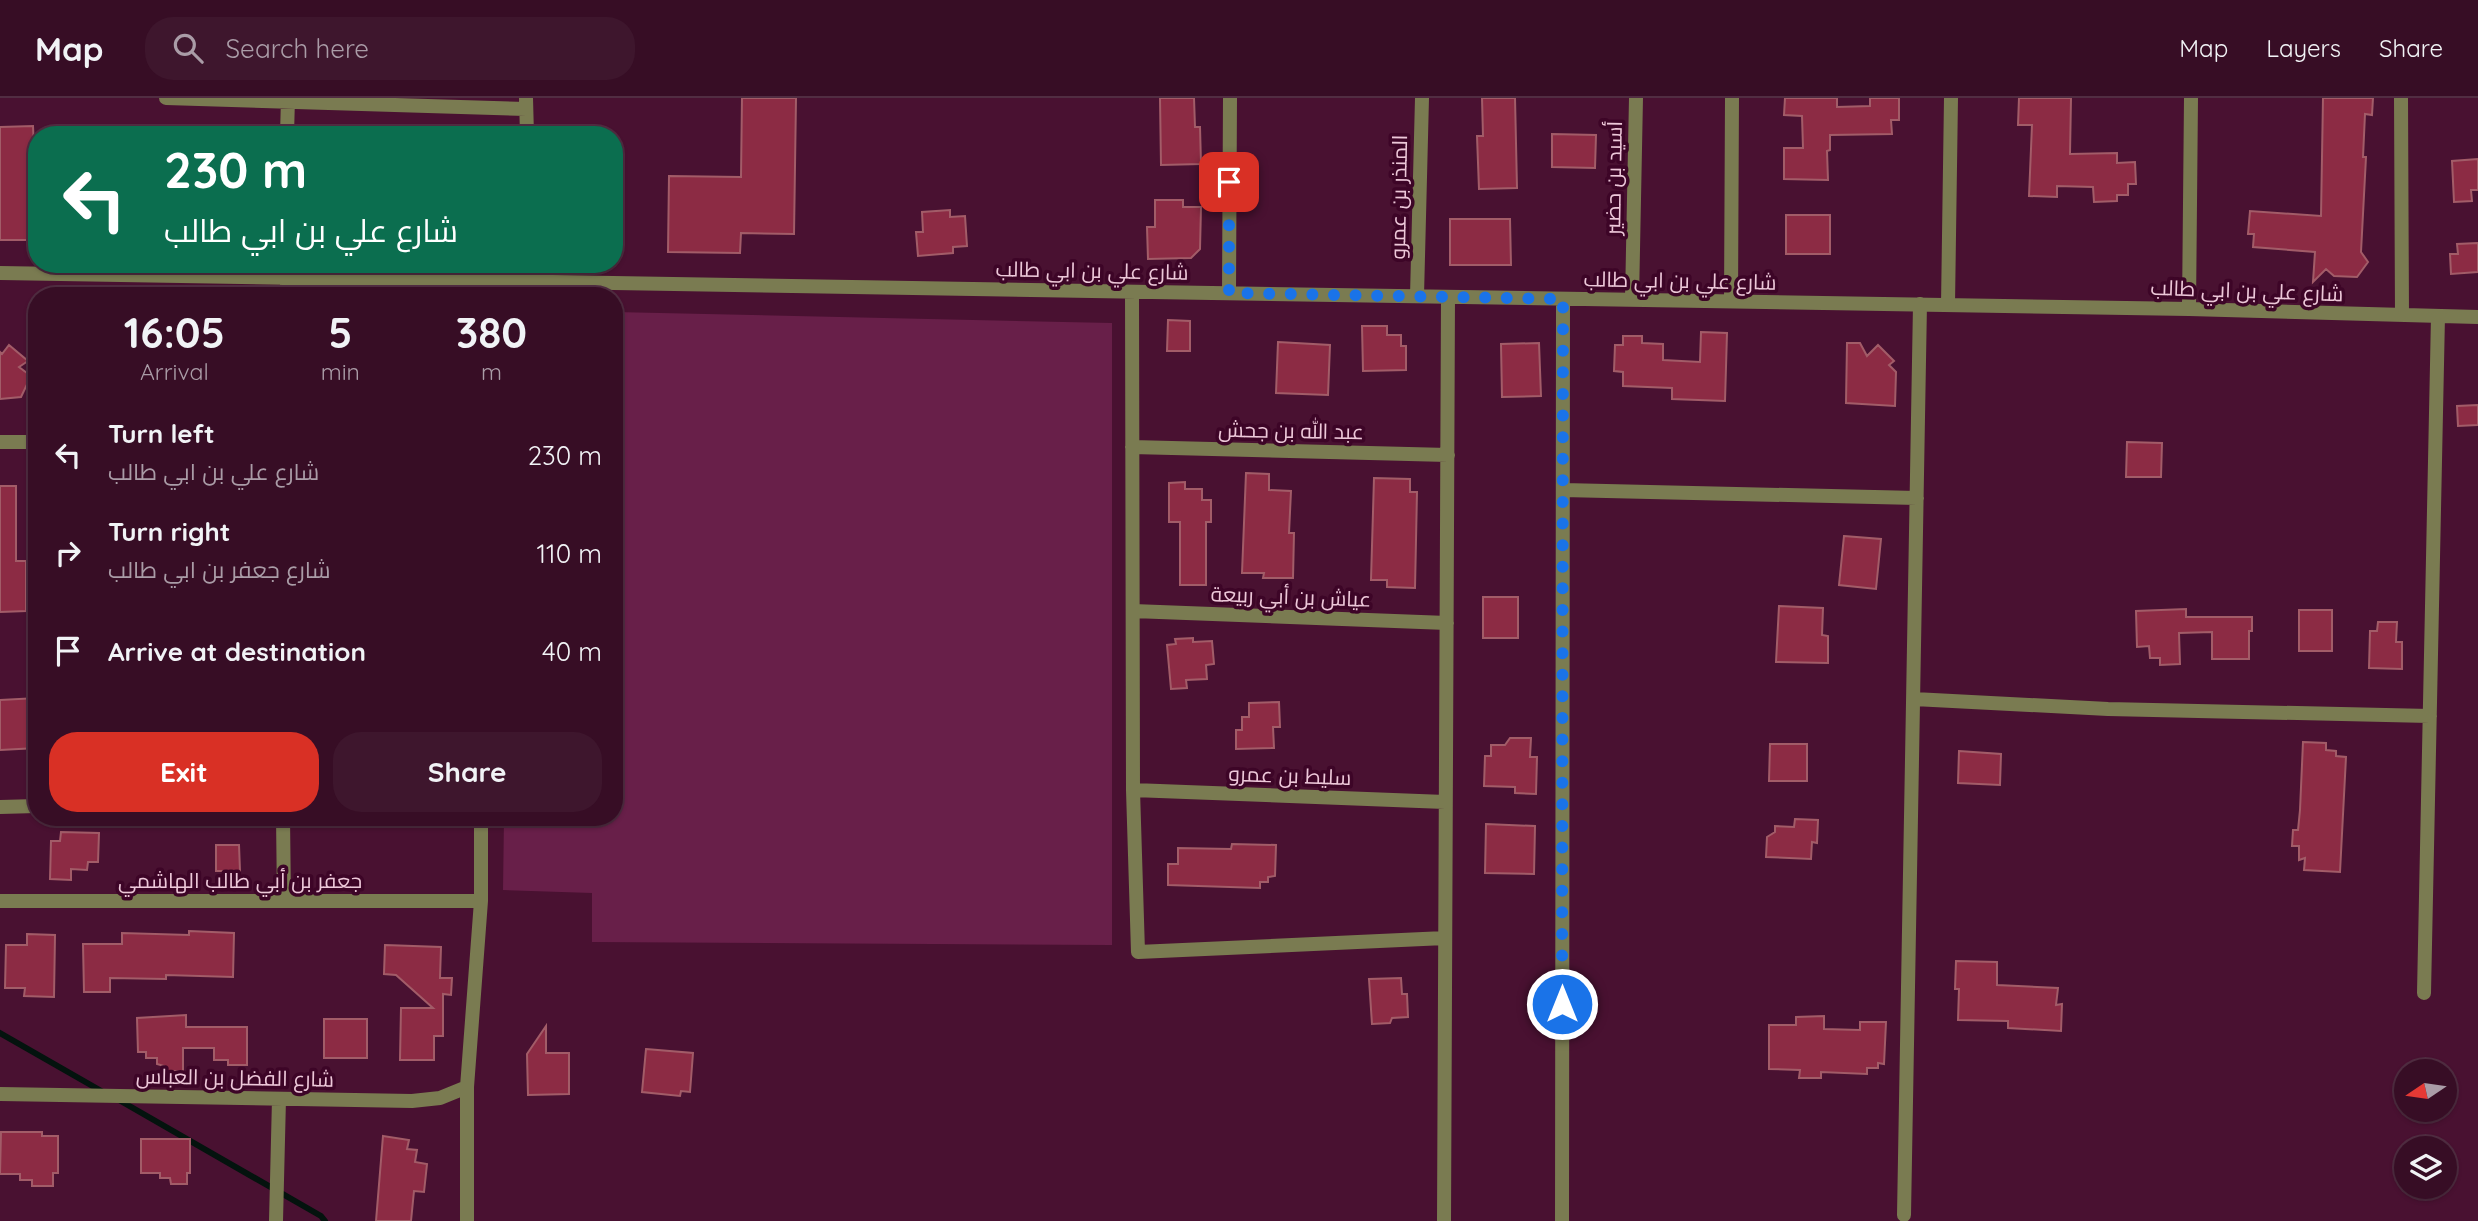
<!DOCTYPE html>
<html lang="en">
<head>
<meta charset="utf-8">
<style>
	:root { --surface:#370d25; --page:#3e162d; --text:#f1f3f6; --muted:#aa9ca7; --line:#512d42; --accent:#d93025 }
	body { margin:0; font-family:Quicksand,Cairo,sans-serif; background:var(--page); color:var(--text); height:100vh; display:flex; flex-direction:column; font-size:26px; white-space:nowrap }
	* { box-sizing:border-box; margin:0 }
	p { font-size:23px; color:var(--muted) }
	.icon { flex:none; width:38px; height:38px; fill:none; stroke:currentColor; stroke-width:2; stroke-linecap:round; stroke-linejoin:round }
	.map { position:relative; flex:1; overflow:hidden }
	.drawer { position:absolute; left:28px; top:189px; width:595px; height:539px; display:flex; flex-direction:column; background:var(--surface); border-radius:28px; box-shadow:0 2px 5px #0004,0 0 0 2px var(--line) }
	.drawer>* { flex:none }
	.hud { position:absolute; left:28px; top:28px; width:595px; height:147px; border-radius:28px; box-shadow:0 2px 5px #0004,0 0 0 2px var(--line); background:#0b6e4f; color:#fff; overflow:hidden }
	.needle { width:46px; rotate:257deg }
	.controls { position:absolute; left:2394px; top:961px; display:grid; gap:14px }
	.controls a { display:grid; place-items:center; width:63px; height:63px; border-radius:50%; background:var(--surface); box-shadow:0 2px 5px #0004,0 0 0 2px var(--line); font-size:35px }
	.pin { position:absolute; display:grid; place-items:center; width:60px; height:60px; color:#fff; margin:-30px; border-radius:14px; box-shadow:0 4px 10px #0006 }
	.me { position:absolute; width:77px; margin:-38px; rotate:0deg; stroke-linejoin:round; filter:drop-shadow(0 0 5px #0008) }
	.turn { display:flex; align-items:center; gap:24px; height:147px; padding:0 21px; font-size:32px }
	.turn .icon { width:91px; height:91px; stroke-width:2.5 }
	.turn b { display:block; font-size:49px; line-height:60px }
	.eta { display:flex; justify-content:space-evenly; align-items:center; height:119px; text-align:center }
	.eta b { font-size:42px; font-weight:800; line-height:49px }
	.button { display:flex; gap:14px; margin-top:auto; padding:14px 21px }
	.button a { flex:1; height:80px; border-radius:28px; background:var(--accent); color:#fff; font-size:28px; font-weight:800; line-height:80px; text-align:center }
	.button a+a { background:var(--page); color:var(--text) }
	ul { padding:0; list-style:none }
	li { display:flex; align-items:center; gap:21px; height:98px; padding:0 21px }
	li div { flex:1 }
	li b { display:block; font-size:26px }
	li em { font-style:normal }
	header { display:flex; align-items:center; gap:42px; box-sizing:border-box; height:98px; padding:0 35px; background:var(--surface); border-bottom:2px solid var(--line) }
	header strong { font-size:33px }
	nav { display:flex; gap:38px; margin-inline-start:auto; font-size:24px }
	.search { width:490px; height:63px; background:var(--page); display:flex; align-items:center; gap:18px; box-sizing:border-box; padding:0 24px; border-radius:28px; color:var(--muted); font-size:26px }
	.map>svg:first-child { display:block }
	.green { fill:#681f49 }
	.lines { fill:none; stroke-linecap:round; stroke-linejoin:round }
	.stream { stroke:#04130e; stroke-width:6 }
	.building { fill:#8c2b44; stroke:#a25c68; stroke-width:2 }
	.street { stroke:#7a7b51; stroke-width:14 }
	.route { stroke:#1a73e8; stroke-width:12; stroke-dasharray:0 21.6 }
	.labels { text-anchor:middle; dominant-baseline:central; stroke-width:7; stroke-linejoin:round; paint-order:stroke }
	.street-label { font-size:21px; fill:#edc8d9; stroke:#3d0527 }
</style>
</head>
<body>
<header>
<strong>Map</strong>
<div class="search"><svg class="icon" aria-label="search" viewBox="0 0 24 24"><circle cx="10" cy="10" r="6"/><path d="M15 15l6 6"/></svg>Search here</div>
<nav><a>Map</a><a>Layers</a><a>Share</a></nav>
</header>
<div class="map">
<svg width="2478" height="1123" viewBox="0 0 2478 1123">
	<rect width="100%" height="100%" fill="#491131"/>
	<path class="green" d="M614,214l498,11v622l-520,-3v-49l-89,-3 1,-73h110z"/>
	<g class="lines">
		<path class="stream" d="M0,935l103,59
			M119,1002l202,116 4,5"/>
	</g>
	<path class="building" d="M742,0h54l-2,136 -53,-1 -1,20 -72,-1 1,-76 72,1z
		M1160,0h34l1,29h5l1,37 -40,1z
		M1482,0h33l2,90 -38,1 -2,-53h6z
		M1785,0h52v9l33,-1v-8h29v22h-8l1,14 -62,1v15l-3,1 1,29 -44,-1v-31h19l-1,-32 -18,-1z
		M2019,0h52l-1,56 47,-1v10l18,-1 1,22h-8v11h-11v6l-23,1 -1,-15 -36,-1v11l-28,-1 3,-71h-14z
		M2323,0h50l-1,17 -7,-1 -2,43h3l-5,95 7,10 -11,15 -23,-1 -8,-7 -13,13 2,-30 -62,-5 1,-13h-6l2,-23 71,5z
		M33,28l2,44h-8v36h6l1,34h-34v-113z
		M1552,36l44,1 -1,33 -43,-1z
		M2478,61v31h-7l1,11 -18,1 -2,-41z
		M1155,102h28v7h18l-1,42 -9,9 -43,1 -1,-32h8z
		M950,112v7l15,-1 2,30 -14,1v6l-35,3 -2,-24h7l-1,-20z
		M1786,117h44v39h-44z
		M1450,121h60l1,46h-61z
		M2478,145v29l-27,2 -1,-20h8l-1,-10z
		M1168,222l22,1v30h-23z
		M1362,228h25v9h14v11h5v24l-43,1z
		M1701,234l26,1 -2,68 -53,-2v-11l-49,-2v-14l-9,-1 1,-26h8v-9h19v7l21,1v16l37,2z
		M1278,244l52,3 -2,50 -52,-2z
		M1539,245l2,53 -39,1 -1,-53z
		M1847,245h13l7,13 11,-11 16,16 -5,4 7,7 -1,34 -49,-3z
		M9,247l19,16 -9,6 12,9 -10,21 -21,2v-47l2,2z
		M2478,307v20l-20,1 -1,-20z
		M2127,344l35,1 -1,34h-35z
		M1246,375l23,1v16l22,1 -2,42h5l-1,45h-30l1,-5h-22z
		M1374,380l36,1v13h7l-2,96 -28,-1v-7h-16z
		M1185,384v7h17v11h9v22h-5v63h-26v-63h-11v-39z
		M0,388h16v75h10v50l-26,1z
		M1844,438l37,3 -5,50 -37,-4z
		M1483,499h35v41h-35z
		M1779,508l44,2 -1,27 6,1v27l-52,-1z
		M2186,511v8h66v14h-3v28h-37v-27l-33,1 1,31 -20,1v-7h-10l-1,-12 -12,1 -1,-36z
		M2299,512h33v41h-33z
		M2378,524h19l-1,20h6v27l-33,-1 1,-37h7z
		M1193,540v4l19,-1 2,23 -8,1 1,14 -21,1 1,8 -16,1 -4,-44 9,-1 -1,-5z
		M37,600v50l-37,2v-50z
		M1279,604l1,25h-7l1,21 -38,1v-19h6v-13h7v-14z
		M1510,640h21l-1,19h7l-1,37 -21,-1v-6l-31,-1 1,-30h6v-11h14z
		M2303,644l23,1v7l10,1v5l10,1 -6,115 -36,-2 1,-12 -6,2v-14h-7l1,-16h5l2,-20z
		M1770,646h37v37h-38z
		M1959,653l42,3 -1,31 -42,-2z
		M1795,721l23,1 -1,23 -5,-1 -1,17 -45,-2 1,-20 8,-5v-6l19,1z
		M1486,726l49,2 -1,48 -49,-1z
		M61,734l38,1 -1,29h-10l-1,8 -16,-1v11l-21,-1 1,-38h9z
		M1232,746l44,1 -1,31 -7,1v5h-8v6l-92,-3v-21h10v-16l53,1z
		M216,747h23l1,26h-24z
		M189,833l45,2 -1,44 -67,-2v4l-56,-1v14h-26l-1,-48h39v-11l67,2z
		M27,836l28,1 -1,62 -30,-1 1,-8h-20l1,-43h21z
		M385,847l56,2 -1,31h12l-1,17 -8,-1v42h-9v24h-34l1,-52h32l-37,-33 -12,-1z
		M1956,863l41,1v23l61,3 -2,17 6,-1 -1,27 -53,-3v-7l-50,-1 1,-31h-4z
		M1401,880l1,16h5l1,23 -16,1 -2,5 -18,1 -3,-45z
		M186,917v12h61v38h-19v-5h-14v-12h-31v23h-19v-5l-7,-2v-6h-11v-6h-8l-1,-34z
		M1824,918v13l36,1v-8h26l-2,42 -6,-1v5h-11v6l-46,-2v6h-22l1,-8 -31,-1v-44h27v-8z
		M324,921h43v39h-43z
		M546,928v27h23v41l-41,1 -1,-41z
		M646,951l47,4 -3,39 -9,-1 -1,5 -38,-4z
		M1,1034h41v4h16v37h-5v13h-21v-6h-12v-6h-20z
		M383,1038l26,4 -2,9 10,1 -2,12 12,2 -3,28 -10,-1 -3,30h-35z
		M141,1041h49v34h-3v11h-16l-1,-6h-10v-5h-19z"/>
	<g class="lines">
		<path class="street" d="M166,0l360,11
			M526,0l1,37
			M2401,0l1,217
			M287,37l1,-37
			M529,166v18
			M0,175l2189,36 289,8
			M1132,194l1,498 5,162 307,-14
			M1229,195l1,-195
			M287,198v-32
			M484,198v-15
			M1417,198l5,-198
			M1632,202l4,-202
			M1731,203l1,-203
			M1948,207l3,-207
			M2189,211l2,-211
			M0,344h37
			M1132,349l316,8
			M1563,392l354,8
			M1133,513l314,12
			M1914,601l194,10 322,7
			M1133,692l312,12
			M0,709l37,-1
			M283,719l1,84
			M0,803h481
			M2424,895l14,-677
			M0,996l412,7 28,-3 27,-11
			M1904,1117l16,-911
			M276,1123l3,-122
			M467,1123v-134l14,-186v-84
			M1444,1123l4,-924
			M1562,1123l1,-922"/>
	</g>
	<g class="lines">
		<path class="route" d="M1229,84v111l334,6 -1,705"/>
	</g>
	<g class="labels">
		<g class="street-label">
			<text transform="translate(1613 80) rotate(-89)">أسيد بن حضير</text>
			<text transform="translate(1398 99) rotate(-89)">المنذر بن عمرو</text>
			<text transform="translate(1092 172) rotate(1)">شارع علي بن ابي طالب</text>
			<text transform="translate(1680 182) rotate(1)">شارع علي بن ابي طالب</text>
			<text transform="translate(2247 192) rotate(2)">شارع علي بن ابي طالب</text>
			<text transform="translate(1291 332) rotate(1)">عبد الله بن جحش</text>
			<text transform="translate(1291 498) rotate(2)">عياش بن أبي ربيعة</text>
			<text transform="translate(1290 677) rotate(2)">سليط بن عمرو</text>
			<text x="240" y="782">جعفر بن أبي طالب الهاشمي</text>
			<text transform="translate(235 979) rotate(1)">شارع الفضل بن العباس</text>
		</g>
	</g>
</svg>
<div class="controls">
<a><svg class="needle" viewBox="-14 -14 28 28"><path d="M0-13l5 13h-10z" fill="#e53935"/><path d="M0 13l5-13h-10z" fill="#aa9ca7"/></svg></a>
<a><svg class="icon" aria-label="layers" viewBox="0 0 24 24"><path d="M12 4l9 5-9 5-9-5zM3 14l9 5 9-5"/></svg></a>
</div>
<div class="pin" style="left:1229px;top:84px;background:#d93025"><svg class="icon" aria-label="arrive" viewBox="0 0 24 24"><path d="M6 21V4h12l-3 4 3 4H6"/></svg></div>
<svg class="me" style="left:1562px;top:906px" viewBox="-20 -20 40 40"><circle r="17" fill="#1a73e8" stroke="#fff" stroke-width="3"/><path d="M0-11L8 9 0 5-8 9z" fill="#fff"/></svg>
<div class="hud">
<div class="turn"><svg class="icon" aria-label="left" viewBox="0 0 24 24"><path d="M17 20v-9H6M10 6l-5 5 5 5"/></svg><div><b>230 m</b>شارع علي بن ابي طالب</div></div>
</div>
<section class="drawer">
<div class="eta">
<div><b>16:05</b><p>Arrival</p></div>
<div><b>5</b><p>min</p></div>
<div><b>380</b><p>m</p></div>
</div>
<ul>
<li><svg class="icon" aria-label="left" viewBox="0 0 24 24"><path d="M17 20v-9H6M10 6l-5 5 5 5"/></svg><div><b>Turn left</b><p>شارع علي بن ابي طالب</p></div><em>230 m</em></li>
<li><svg class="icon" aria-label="right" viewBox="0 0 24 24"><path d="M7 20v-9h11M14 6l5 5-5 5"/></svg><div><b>Turn right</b><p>شارع جعفر بن ابي طالب</p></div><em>110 m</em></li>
<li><svg class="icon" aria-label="arrive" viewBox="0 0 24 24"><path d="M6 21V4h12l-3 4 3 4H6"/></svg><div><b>Arrive at destination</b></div><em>40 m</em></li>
</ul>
<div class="button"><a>Exit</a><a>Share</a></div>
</section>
</div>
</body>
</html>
